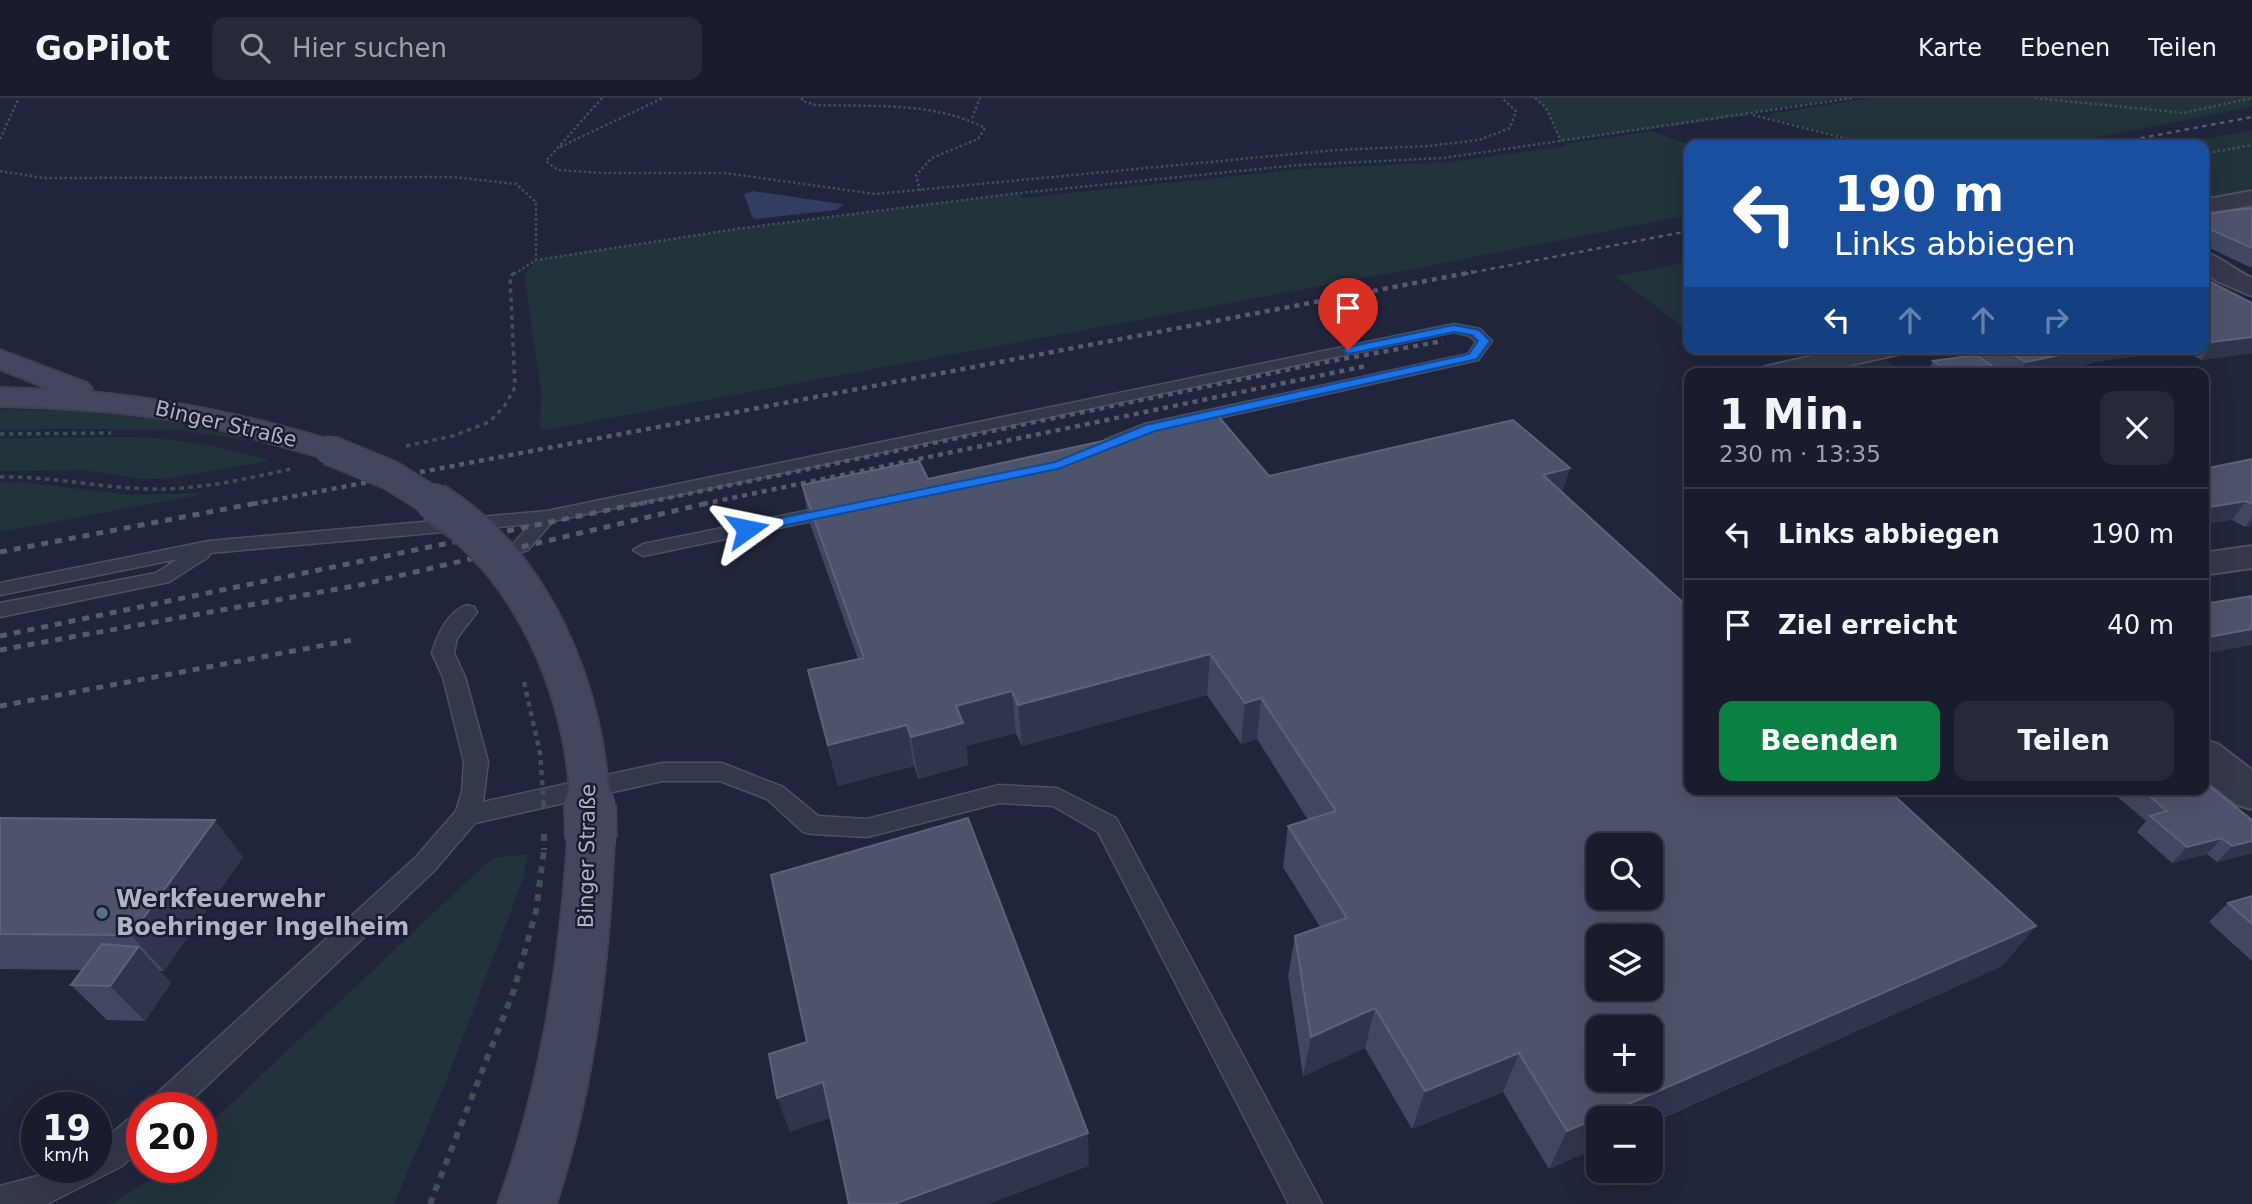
<!DOCTYPE html>
<html lang="de">
<head>
<meta charset="utf-8">
<style>
	:root { --surface:#181c2c; --page:#252938; --text:#f1f3f6; --muted:#9fa1a9; --line:#363a48; --accent:#0b8043 }
	body { margin:0; font-family:"DejaVu Sans",sans-serif; background:var(--page); color:var(--text); height:100vh; display:flex; flex-direction:column; font-size:26px; white-space:nowrap }
	* { box-sizing:border-box; margin:0 }
	p { font-size:23px; color:var(--muted) }
	.icon { flex:none; width:38px; height:38px; fill:none; stroke:currentColor; stroke-width:2; stroke-linecap:round; stroke-linejoin:round }
	.map { position:relative; flex:1; overflow:hidden }
	.side { position:absolute; left:1684px; top:270px; width:525px; height:427px; display:flex; flex-direction:column; background:var(--surface); border-radius:14px; box-shadow:0 7px 28px #0002,0 0 0 2px var(--line) }
	.side>* { flex:none }
	.guide { position:absolute; left:1684px; top:42px; width:525px; height:214px; border-radius:14px; box-shadow:0 7px 28px #0002,0 0 0 2px var(--line); background:#1a4fa0; color:#fff; overflow:hidden }
	.buttons { position:absolute; left:1586px; top:735px; display:grid; gap:14px }
	.buttons a { display:grid; place-items:center; width:77px; height:77px; border-radius:14px; background:var(--surface); box-shadow:0 7px 28px #0002,0 0 0 2px var(--line); font-size:35px }
	.speed { position:absolute; left:21px; top:994px; display:flex; gap:14px; font-size:35px; font-weight:700; text-align:center }
	.speed>* { display:grid; place-content:center; width:91px; height:91px; border-radius:50%; background:var(--surface); box-shadow:0 7px 28px #0002,0 0 0 2px var(--line); line-height:1 }
	.speed small { font-size:18px; font-weight:400 }
	.speed .limit { border:10px solid #d22; background:#fff; color:#111 }
	.pin { position:absolute; display:grid; place-items:center; width:60px; height:60px; color:#fff; margin:-72px -30px; border-radius:50% 50% 50% 0; rotate:-45deg; box-shadow:0 0 7px #0007 }
	.pin .icon { rotate:45deg }
	.me { position:absolute; width:77px; margin:-38px; rotate:78deg; stroke-linejoin:round; filter:drop-shadow(0 0 5px #0008) }
	.turn { display:flex; align-items:center; gap:24px; height:147px; padding:0 35px; font-size:32px }
	.turn .icon { width:91px; height:91px; stroke-width:2.5 }
	.turn b { display:block; font-size:49px; line-height:60px }
	.lanes { display:flex; align-items:center; height:66px; padding:0 35px; background:#0003; justify-content:center; gap:35px; direction:ltr }
	.lanes .off { opacity:.35 }
	.round { display:grid; place-items:center; flex:none; width:74px; height:74px; border-radius:14px; background:var(--page) }
	.overview { display:flex; align-items:center; justify-content:space-between; height:119px; padding:0 35px }
	h1 { font-size:42px; font-weight:700; line-height:52px }
	.cta { display:flex; gap:14px; margin-top:auto; padding:14px 35px }
	.cta a { flex:1; height:80px; border-radius:14px; background:var(--accent); color:#fff; font-size:28px; font-weight:700; line-height:80px; text-align:center }
	.cta a+a { background:var(--page); color:var(--text) }
	ul { padding:0; list-style:none }
	li { display:flex; align-items:center; gap:21px; height:91px; padding:0 35px; border-top:2px solid var(--line) }
	li div { flex:1 }
	li b { display:block; font-size:26px }
	li em { font-style:normal }
	header { display:flex; align-items:center; gap:42px; box-sizing:border-box; height:98px; padding:0 35px; background:var(--surface); border-bottom:2px solid var(--line) }
	header strong { font-size:33px }
	nav { display:flex; gap:38px; margin-inline-start:auto; font-size:24px }
	.search { width:490px; height:63px; background:var(--page); display:flex; align-items:center; gap:18px; box-sizing:border-box; padding:0 24px; border-radius:14px; color:var(--muted); font-size:26px }
	.map>svg:first-child { display:block }
	.green { fill:#22333c }
	.water { fill:#333c63 }
	.lines { fill:none; stroke-linecap:round; stroke-linejoin:round }
	.lane-casing { stroke:#4c5062; stroke-width:3 }
	.street-casing { stroke:#4c5062; stroke-width:4 }
	.secondary-casing { stroke:#3e4154; stroke-width:4 }
	.path-far2 { stroke:#405059; stroke-width:2.5; stroke-dasharray:2.5 2.5; stroke-linecap:butt }
	.path-far1 { stroke:#405059; stroke-width:3.5; stroke-dasharray:4.5 4.5; stroke-linecap:butt }
	.path { stroke:#405059; stroke-width:6; stroke-dasharray:7 7; stroke-linecap:butt }
	.lane { fill:#34384b; fill-rule:evenodd }
	.street { fill:#34384b; fill-rule:evenodd }
	.secondary { fill:#42465e; fill-rule:evenodd }
	.rail-far2 { stroke:#565b72; stroke-width:2.5; stroke-dasharray:4.5 4.5; stroke-linecap:butt }
	.rail-far1 { stroke:#565b72; stroke-width:4.5; stroke-dasharray:5 5; stroke-linecap:butt }
	.rail { stroke:#565b72; stroke-width:5; stroke-dasharray:7 7; stroke-linecap:butt }
	.secondary-bridge-far2-casing { stroke:#3e4154; stroke-width:32; stroke-linecap:butt }
	.secondary-bridge-far1-casing { stroke:#3e4154; stroke-width:42; stroke-linecap:butt }
	.secondary-bridge-casing { stroke:#3e4154; stroke-width:54; stroke-linecap:butt }
	.path-bridge-far1 { stroke:#405059; stroke-width:4.5; stroke-dasharray:5 5; stroke-linecap:butt }
	.path-bridge { stroke:#405059; stroke-width:6; stroke-dasharray:7 7; stroke-linecap:butt }
	.secondary-bridge-far2 { stroke:#42465e; stroke-width:29 }
	.secondary-bridge-far1 { stroke:#42465e; stroke-width:38 }
	.secondary-bridge { stroke:#42465e; stroke-width:51 }
	.wall { fill:#424761 }
	.shaded-wall { fill:#30354d }
	.building { fill:#4e536c; stroke:#5d627a; stroke-width:2; fill-rule:evenodd }
	.route { fill:#1a73e8; stroke:#114b97; stroke-width:2 }
	.service-dot { fill:#5c6f8a; stroke:#1a1d2f; stroke-width:2.5 }
	.labels { text-anchor:middle; dominant-baseline:central; stroke-width:5; stroke-linejoin:round; paint-order:stroke }
	.street-label { font-size:21px; fill:#afb3c7; stroke:#1a1d2f }
	.near-poi-label { font-size:24px; font-weight:bold; fill:#afb3c7; stroke:#1a1d2f; text-anchor:start }
</style>
</head>
<body>
<header>
<strong>GoPilot</strong>
<div class="search"><svg class="icon" aria-label="search" viewBox="0 0 24 24"><circle cx="10" cy="10" r="6"/><path d="M15 15l6 6"/></svg>Hier suchen</div>
<nav><a>Karte</a><a>Ebenen</a><a>Teilen</a></nav>
</header>
<div class="map">
<svg width="2252" height="1106" viewBox="0 0 2252 1106">
	<rect width="100%" height="100%" fill="#20253b"/>
	<path class="green" d="M1535,0h303l-92,15 4,2 -189,26 -15,-33z
		M1871,0h381v9l-193,38h-183l-105,-27 -1,-4z
		M2252,32v63l-49,7v-55h-30z
		M1651,33l40,14h-2v70l-292,57 -857,159 1,-40 -17,-116 12,-15 207,-32 276,-35 4,5 278,-29 149,-7 117,-16 -2,-2z
		M1689,164v69l-74,-55z
		M1886,262l19,13h-85z
		M0,311c84,1 171,7 251,32l-80,-12h-171z
		M143,339c44,4 85,10 127,24l-98,17 -30,1 -60,-9 -82,1v-33z
		M19,384l111,13 79,-2 -209,39v-49z
		M528,756l-4,22 -76,201 -54,127h-283l43,-27 10,-10h37v-35l291,-274z"/>
	<path class="water" d="M753,93l88,13 2,1 -7,5 -80,9 -4,-2 -8,-23z"/>
	<g class="lines">
		<g class="lane-casing">
			<path id="lane" d="M1454,226l26,5 12,12 -14,19 -322,72 -45,17 -9,-5 3,-4 40,-16 323,-70 8,-12 -6,-6 -16,-4 -901,189 -25,29 -7,2 -10,-6 20,-22 -321,29 -2,4 -39,25 -169,35v-14l156,-30 22,-14 -178,36v-12l209,-42 338,-30z
				M835,407l9,6 -3,4 -198,41 -10,-6 10,-6z
				M467,507l7,2 3,5 -20,26 -3,15 11,24 23,85 -5,40 179,-39h60l61,24 35,29 49,3 132,-34 58,3 59,30 206,386h-33l-191,-372 -45,-26 -54,-3 -132,34 -55,-3 -9,-2 -36,-33 -47,-18h-58l-187,42 -41,48 -251,237h-36l5,-10 264,-241 40,-46 6,-19 2,-30 -21,-85 -11,-24c5,-17 16,-42 35,-48z
				M142,1015v34l-20,19 -75,38h-47v-18l41,-11 15,-8h40v-20l35,-30z"/>
		</g>
		<g class="street-casing">
			<path id="street" d="M2252,93v14l-49,9v-14z
				M2203,154c18,4 32,19 49,26v18l-35,-15 -14,-10z
				M1849,250h54l-4,6 -84,19h-55l4,-6z
				M2252,448v22l-49,7v-22z
				M2203,642l15,4 34,26v39l-15,-4 -34,-27z"/>
		</g>
		<g class="secondary-casing">
			<path id="secondary" d="M0,252l87,33 5,6 -2,3c86,8 168,26 250,51l5,7 -5,7 -11,2c-40,-10 -79,-23 -120,-32 -69,-15 -139,-19 -209,-21v-18l52,2 -52,-21z
				M591,722l16,6 7,12c-5,125 -19,246 -58,366h-58c43,-119 62,-240 70,-366l7,-12z"/>
		</g>
		<path class="path-far2" d="M602,0l-56,63 12,9 45,3h122l150,21 460,-44 93,-4 51,-6 31,-12 6,-17 -14,-13
			M802,0v3l13,4c58,2 117,-4 170,23l-7,11 -46,19 -16,17 4,16
			M1535,0l11,10 15,33
			M2035,0l148,15 69,-15
			M1753,17l118,30
			M972,20l8,-20
			M0,41l19,-41
			M560,49l103,-49
			M2203,56l49,-9
			M0,73l44,7 409,-1 63,7 20,18v58
			M514,176l22,-14 207,-32 276,-35 280,-28 145,-7 408,-60"/>
		<path class="path-far1" d="M0,336l111,-1
			M406,348l47,-10 36,-14 15,-15 11,-20 -5,-111 6,-4
			M0,379c51,-1 101,11 151,12 48,1 94,-10 140,-20"/>
		<path class="path" d="M430,1106l84,-214 22,-79 8,-61"/>
		<use href="#lane" class="lane"/>
		<use href="#street" class="street"/>
		<use href="#secondary" class="secondary"/>
		<path class="rail-far2" d="M2105,47l147,-28
			M1464,176l225,-43"/>
		<path class="rail-far1" d="M253,406l1220,-232
			M639,406l676,-140 128,-23
			M703,406l663,-138"/>
		<path class="rail" d="M0,454l262,-50
			M0,538l647,-134
			M0,552l360,-65 352,-83
			M0,608l352,-66"/>
		<g class="secondary-bridge-far2-casing">
			<path id="secondary-bridge-far2" d="M329,352l61,25 47,29"/>
		</g>
		<g class="secondary-bridge-far1-casing">
			<path id="secondary-bridge-far1" d="M434,404c100,63 152,191 156,305"/>
		</g>
		<g class="secondary-bridge-casing">
			<path id="secondary-bridge" d="M590,707l1,33"/>
		</g>
		<path class="path-bridge-far1" d="M524,584l16,71 4,54"/>
		<path class="path-bridge" d="M544,707v3
			M544,736v16"/>
		<use href="#secondary-bridge-far2" class="secondary-bridge-far2"/>
		<use href="#secondary-bridge-far1" class="secondary-bridge-far1"/>
		<use href="#secondary-bridge" class="secondary-bridge"/>
	</g>
	<path class="wall" d="M2252,110v60l-49,-23v-31z
		M2203,180l49,25v50l-51,7 -18,-10 -90,12v1l-45,10h-43l-15,-9 13,9h-76l6,-12 41,-5 -12,-8h241z
		M2252,361v67l-7,1 -13,-7z
		M1269,378l294,16 473,434 -34,40 -453,203 -46,-77 -91,37 -47,-81 -62,28 -15,-100 7,-40 25,-9 -37,-60 5,-41 20,-6 -51,-81 -16,5 -34,-49 -185,51 -6,-13 -50,13 2,19 -50,14 -4,-13 -76,20 -30,-116 50,-11 -48,-135 -8,-39 126,-6z
		M2108,691h95l49,31v33l-35,9 -10,-8 -35,9 -35,-31 9,-11z
		M0,720l243,39 -79,114h-4l11,12 -26,38 -38,-1 -36,-35 10,-15 -81,-1z
		M2252,798v65l-43,-39 19,-19z"/>
	<path class="shaded-wall" d="M2252,239v16l-51,7 11,-18z
		M2091,250h93l-1,2 -90,12v1l-45,10h-28l6,-11z
		M1570,370l-12,39 -15,-32z
		M2246,403l-14,19 -29,5v-17z
		M2252,419v9l-7,1z
		M2252,531v16l-49,9v-16z
		M1210,556l-3,41 -185,51 -4,-41z
		M1012,593l4,42 -50,13 2,19 -50,14 -7,-42 45,-31z
		M1261,600l-4,41 -16,5 4,-41z
		M907,627l7,41 -76,20 -10,-41z
		M215,722l28,37 -79,114 -33,-36z
		M2222,740l-15,16 -35,9 15,-16z
		M2252,743v12l-35,9 15,-16z
		M2036,828l-34,40 -352,157v-5h-52v29l-49,22 18,-38z
		M138,849l33,36 -26,38 -35,-35z
		M1375,910l-10,40 -62,28 8,-39z
		M1519,955l-16,39 -91,37 13,-38z
		M823,984l11,35 -44,15 -13,-34z
		M1088,1035l1,33 -100,38h-95z"/>
	<path class="building" d="M2252,110v40l-49,-22v-12z
		M2203,180l49,25v34l-40,5 -9,-5z
		M2001,250h91l-66,14z
		M1976,257l27,18h-53l-17,-12z
		M1218,318l51,60 244,-56 57,48 -27,7 146,133v181h198l149,137 -469,205 -48,-78 -94,38 -50,-83 -64,29 -16,-101 52,-18 -59,-92 48,-15 -75,-113 -16,5 -35,-49 -192,51 -6,-14 -56,15 7,17 -52,14 -4,-12 -79,20 -20,-75 56,-12 -62,-173 117,-24 9,18zM1598,747h52v53h-52zM1598,838h52v53h-52zM1598,929h52v53h-52z
		M2252,361v45l-6,-3 -43,7v-39z
		M2252,498v33l-49,9v-34z
		M2203,683l49,39v21l-20,5 -10,-8 -35,9 -37,-31 17,-5 -26,-22h62z
		M0,720l215,2 -84,115 -131,-1z
		M968,720l120,315 -194,71h-45l-26,-122 -46,16 -8,-44 38,-12 -36,-167z
		M2252,798v28l-24,-21z
		M102,846l36,3 -28,39 -39,-1z"/>
	<path class="route" d="M1454,227l25,5 11,11 -13,18 -322,72 -97,38 -311,64 -8,-4 8,-4 308,-63 91,-37 323,-71 9,-13 -6,-6 -18,-3 -106,22 -6,-4 6,-3z"/>
	<circle class="service-dot" cx="102" cy="815" r="7"/>
	<g class="labels">
		<g class="street-label">
			<text transform="translate(226 326) rotate(13)">Binger Straße</text>
			<text transform="translate(587 758) rotate(-89)">Binger Straße</text>
		</g>
		<g class="near-poi-label">
			<text x="116" y="801">Werkfeuerwehr<tspan x="116" dy="28">Boehringer Ingelheim</tspan></text>
		</g>
	</g>
</svg>
<div class="buttons">
<a><svg class="icon" aria-label="search" viewBox="0 0 24 24"><circle cx="10" cy="10" r="6"/><path d="M15 15l6 6"/></svg></a>
<a><svg class="icon" aria-label="layers" viewBox="0 0 24 24"><path d="M12 4l9 5-9 5-9-5zM3 14l9 5 9-5"/></svg></a>
<a>+</a>
<a>−</a>
</div>
<div class="speed"><div>19<small>km/h</small></div><div class="limit">20</div></div>
<div class="pin" style="left:1348px;top:252px;background:#d93025"><svg class="icon" aria-label="arrive" viewBox="0 0 24 24"><path d="M6 21V4h12l-3 4 3 4H6"/></svg></div>
<svg class="me" style="left:747px;top:431px" viewBox="-20 -20 40 40"><path d="M0-17L14 15 0 8-14 15z" fill="#1a73e8" stroke="#fff" stroke-width="4"/></svg>
<div class="guide">
<div class="turn"><svg class="icon" aria-label="left" viewBox="0 0 24 24"><path d="M17 20v-9H6M10 6l-5 5 5 5"/></svg><div><b>190 m</b>Links abbiegen</div></div>
<div class="lanes"><svg class="icon" aria-label="left" viewBox="0 0 24 24"><path d="M17 20v-9H6M10 6l-5 5 5 5"/></svg><svg class="icon off" aria-label="ahead" viewBox="0 0 24 24"><path d="M12 20V5M6 11l6-6 6 6"/></svg><svg class="icon off" aria-label="ahead" viewBox="0 0 24 24"><path d="M12 20V5M6 11l6-6 6 6"/></svg><svg class="icon off" aria-label="right" viewBox="0 0 24 24"><path d="M7 20v-9h11M14 6l5 5-5 5"/></svg></div>
</div>
<section class="side">
<div class="overview"><div><h1>1 Min.</h1><p>230 m · 13:35</p></div><a class="round"><svg class="icon" aria-label="close" viewBox="0 0 24 24"><path d="M6 6l12 12M18 6L6 18"/></svg></a></div>
<ul>
<li><svg class="icon" aria-label="left" viewBox="0 0 24 24"><path d="M17 20v-9H6M10 6l-5 5 5 5"/></svg><div><b>Links abbiegen</b></div><em>190 m</em></li>
<li><svg class="icon" aria-label="arrive" viewBox="0 0 24 24"><path d="M6 21V4h12l-3 4 3 4H6"/></svg><div><b>Ziel erreicht</b></div><em>40 m</em></li>
</ul>
<div class="cta"><a>Beenden</a><a>Teilen</a></div>
</section>
</div>
</body>
</html>
